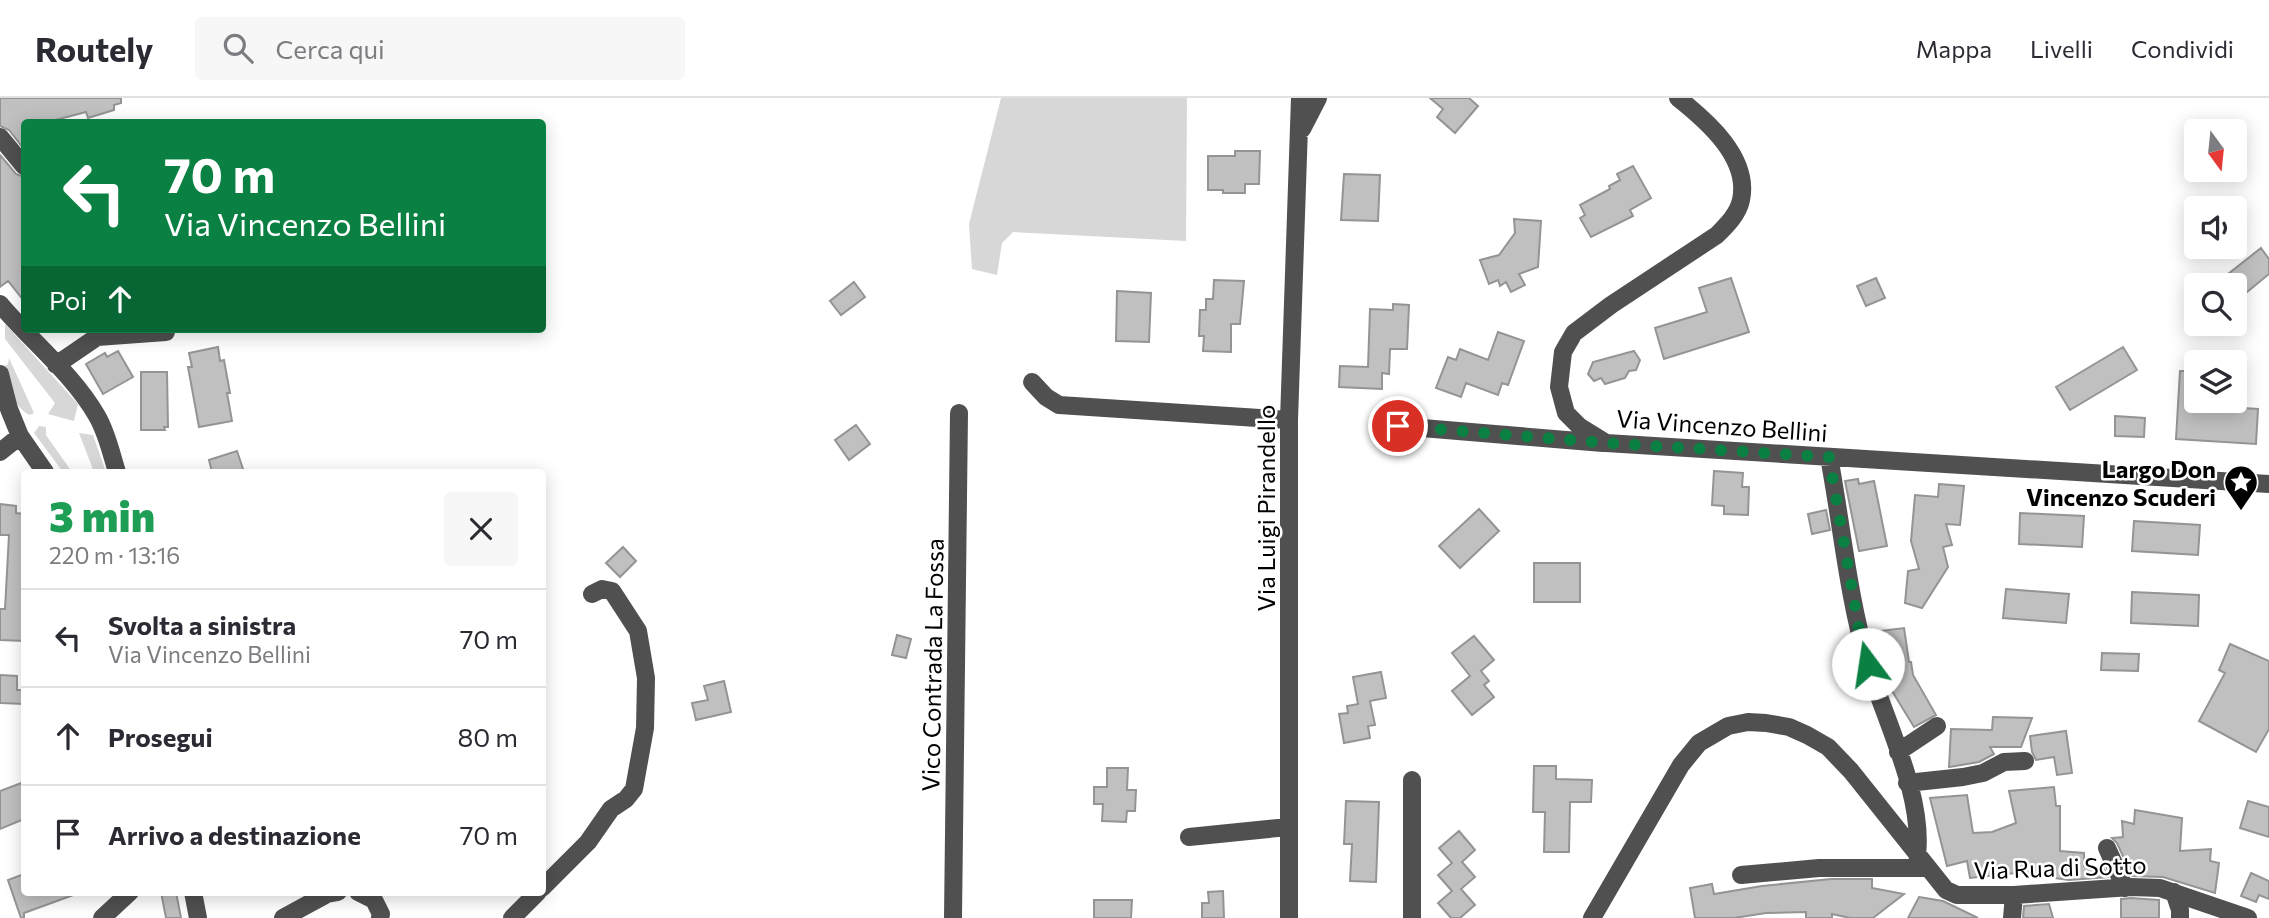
<!DOCTYPE html>
<html lang="it">
<head>
<meta charset="utf-8">
<style>
	:root { --surface:#fff; --page:#f7f7f7; --text:#2b2b33; --muted:#7c7c81; --line:#e1e1e2 }
	body { margin:0; font-family:Commissioner,sans-serif; background:var(--page); color:var(--text); height:100vh; display:flex; flex-direction:column; font-size:26px; white-space:nowrap }
	* { box-sizing:border-box; margin:0 }
	p { font-size:23px; color:var(--muted) }
	.icon { flex:none; width:38px; height:38px; fill:none; stroke:currentColor; stroke-width:2; stroke-linecap:round; stroke-linejoin:round }
	.map { position:relative; flex:1; overflow:hidden }
	.drawer { position:absolute; left:21px; top:371px; width:525px; height:427px; display:flex; flex-direction:column; background:var(--surface); border-radius:7px; box-shadow:0 4px 18px #0003 }
	.drawer>* { flex:none }
	.banner { position:absolute; left:21px; top:21px; width:525px; height:214px; border-radius:7px; box-shadow:0 4px 18px #0003; background:#0b8043; color:#fff; overflow:hidden }
	.needle { width:46px; rotate:165deg }
	.controls { position:absolute; left:2184px; top:21px; display:grid; gap:14px }
	.controls a { display:grid; place-items:center; width:63px; height:63px; border-radius:7px; background:var(--surface); box-shadow:0 4px 18px #0003; font-size:35px }
	.pin { position:absolute; display:grid; place-items:center; width:60px; height:60px; color:#fff; margin:-30px; border:4px solid #fff; border-radius:50%; box-shadow:0 2px 7px #0007 }
	.me { position:absolute; width:77px; margin:-38px; rotate:346deg; stroke-linejoin:round; filter:drop-shadow(0 0 5px #0008) }
	.turn { display:flex; align-items:center; gap:24px; height:147px; padding:0 28px; font-size:32px }
	.turn .icon { width:91px; height:91px; stroke-width:2.5 }
	.turn b { display:block; font-size:49px; line-height:60px }
	.then { display:flex; align-items:center; height:66px; padding:0 28px; background:#0003; gap:14px; font-size:26px }
	.round { display:grid; place-items:center; flex:none; width:74px; height:74px; border-radius:7px; background:var(--page) }
	.headline { display:flex; align-items:center; justify-content:space-between; height:119px; padding:0 28px }
	h1 { font-size:42px; font-weight:800; line-height:52px; color:#1e9e55 }
	ul { padding:0; list-style:none }
	li { display:flex; align-items:center; gap:21px; height:98px; padding:0 28px; border-top:2px solid var(--line) }
	li div { flex:1 }
	li b { display:block; font-size:26px }
	li em { font-style:normal }
	header { display:flex; align-items:center; gap:42px; box-sizing:border-box; height:98px; padding:0 35px; background:var(--surface); border-bottom:2px solid var(--line) }
	header strong { font-size:33px }
	nav { display:flex; gap:38px; margin-inline-start:auto; font-size:24px }
	.search { width:490px; height:63px; background:var(--page); display:flex; align-items:center; gap:18px; box-sizing:border-box; padding:0 24px; border-radius:7px; color:var(--muted); font-size:26px }
	.map>svg:first-child { display:block }
	.green { fill:#d7d7d7 }
	.building { fill:#c0c0c0; stroke:#949494; stroke-width:2 }
	.lines { fill:none; stroke-linecap:round; stroke-linejoin:round }
	.minor { stroke:#505050; stroke-width:18 }
	.route { stroke:#0b8043; stroke-width:12; stroke-dasharray:0 21.6 }
	.labels { text-anchor:middle; dominant-baseline:central; stroke-width:5; stroke-linejoin:round; paint-order:stroke }
	.street-label { font-size:24px; fill:#000; stroke:#fff }
	.poi-label { font-size:24px; font-weight:bold; fill:#000; stroke:#fff; text-anchor:end }
</style>
</head>
<body>
<header>
<strong>Routely</strong>
<div class="search"><svg class="icon" aria-label="search" viewBox="0 0 24 24"><circle cx="10" cy="10" r="6"/><path d="M15 15l6 6"/></svg>Cerca qui</div>
<nav><a>Mappa</a><a>Livelli</a><a>Condividi</a></nav>
</header>
<div class="map">
<svg width="2269" height="820" viewBox="0 0 2269 820">
	<rect width="100%" height="100%" fill="#fff"/>
	<path class="green" d="M1001,0h186l-1,143 -173,-9 -11,11 -5,32 -25,-6 -3,-45z
		M5,226l73,80 -4,17 -26,-7 7,-11 -50,-64z
		M9,260l25,55 -5,2c-20,-14 -20,-27 -26,-49l5,-1z
		M39,328l7,1v8l26,37h-9l-29,-39z
		M79,335l14,2 13,37h-12z"/>
	<path class="building" d="M0,0h121v5l-7,2v5l-26,8 -2,-6 -38,10h-24v27l-15,-19 -9,-4z
		M1430,0h39l9,8 -23,27 -18,-16 6,-8z
		M1235,53h25l-1,33h-14v9h-22v-3h-15v-34h27z
		M0,57l16,19 8,3v124l-16,-20 -8,6z
		M1633,68l18,32 -21,12 3,6 -42,21 -11,-19 5,-3 -5,-10 30,-16 -1,-3 11,-6 -3,-6z
		M1344,76l36,1 -2,46 -37,-1z
		M1514,121l27,2 -3,46 -19,7 6,11 -14,7 -5,-10 -6,4 -2,-6 -9,4 -9,-24 19,-5 16,-22z
		M2261,150l8,11v15l-34,28v-17h-21z
		M1731,180l18,54 -85,27 -9,-31 52,-16 -8,-24z
		M1876,180l9,20 -19,8 -9,-20z
		M1214,182l30,1 -4,43h-9v28l-28,-1 1,-15h-5l1,-26h6v-11h7z
		M854,184l11,15 -24,18 -11,-14z
		M1117,193l34,2 -2,49 -33,-1z
		M1393,206l16,1 -2,44h-17l-1,25 -7,-1v16l-43,-2 1,-21 28,1 2,-58 23,1z
		M1498,234l26,9 -16,44 -6,-2 -4,12 -32,-12 -5,14 -25,-9 12,-31 8,3 4,-11 28,11z
		M218,249l2,14 4,-1 6,33h-3l5,28 -33,6 -11,-60h4l-3,-14z
		M2123,249l14,23 -67,40 -14,-23z
		M118,253l15,26 -30,17 -17,-30 19,-11 2,4z
		M1634,253l6,9 -4,10 -7,1 -4,7 -20,6 -4,-6 -7,3 -6,-7 5,-12z
		M2180,273h16v30h15v5l47,3 -2,35 -80,-5z
		M141,274h26l1,55h-4l1,3h-24z
		M2115,318l30,2 -1,19 -29,-1z
		M856,327l14,19 -21,16 -14,-20z
		M237,353l7,21h-32l-3,-12z
		M1714,373l29,2 -1,14h7l-1,28 -24,-1v-8l-12,-1z
		M1858,381l1,5 15,-3 13,65 -28,5 -14,-70z
		M1939,386l25,2 -4,39 -14,-1 6,21 -9,2 5,20 -26,41 -17,-5 3,-32 11,-2 -8,-28 4,-46 23,2z
		M0,406l16,2v7l8,1v127l-24,-1v-31h5l4,-74h-9z
		M1479,411l20,22 -39,37 -21,-22z
		M1826,412l4,20 -18,4 -4,-20z
		M2020,415l64,3 -2,31 -63,-3z
		M2134,423l66,4 -2,30 -66,-4z
		M623,449l13,14 -16,16 -14,-14z
		M1534,465h46v39h-46z
		M2006,491l63,5 -3,29 -63,-5z
		M2132,494l67,3 -1,31 -67,-3z
		M1904,530l5,34h2l2,13 23,40 -22,12 -28,-46 -14,-49z
		M897,537l14,4 -5,19 -14,-3z
		M1474,538l20,24 -13,11 8,10 -5,4 10,12 -22,18 -20,-24 18,-15 -18,-23z
		M2230,546l39,17v68l-13,23 -57,-31 26,-48 -6,-3z
		M2102,555l37,1 -1,17 -37,-1z
		M1381,574l5,26 -16,3 5,24 -7,1 2,12 -26,5 -5,-29 9,-1 -1,-7 11,-2 -5,-27z
		M0,577l17,1v14h7v14l-24,-1z
		M724,583l7,31 -35,8 -4,-17 16,-3 -4,-14z
		M1993,619l39,1 -11,29h-31l4,7 -15,8 -30,5 2,-38 41,1z
		M2066,633l6,42 -15,2 -3,-18 -18,3 -4,-8 -2,-16z
		M1534,668h22v13l36,1 -1,22h-21l-1,50h-25l1,-40h-12z
		M1107,670h21l-1,22h9l-1,21h-8l-1,11 -24,-1 1,-17h-9v-17h13z
		M24,684v37l-24,10v-38z
		M2054,689l2,19h4v45l24,2v13l19,1 5,10 -39,3 -53,-7 -46,5 -3,-17 -20,5 -17,-68 37,-3 6,38 19,-1 24,-9 -7,-32z
		M1346,703l33,1 -3,80 -26,-1 2,-37h-8z
		M2248,703l21,6v30l-29,-9z
		M2135,712l47,8 -2,33 31,-2 -1,12 9,2 -4,30 -52,-16 -31,-1 -15,-33 -5,-5 11,-1 -1,-16 12,3z
		M1459,733l16,19 -13,12 13,15 -14,12 14,16 -15,13h-9l-13,-15 14,-12 -14,-16 14,-12 -13,-15z
		M2251,775l18,8v18l-10,-4 -3,7 -15,-6z
		M24,776v18h52v2l-52,19v5h-3l-13,-38z
		M1831,781h41v9l32,6 -31,24h-23l-18,-4v4h-26v-6l-40,1 -32,5h-39l-5,-30 22,-4 2,10 48,-8z
		M1223,793l1,27h-22v-15h7l-1,-11z
		M161,794h15l5,26h-15z
		M1919,799l24,4 35,17h-70z
		M2131,800l28,2v18h-38v-19z
		M1094,802h38l-1,18h-37z
		M2049,806l4,14h-30l1,-12z"/>
	<g class="lines">
		<path class="minor" d="M1678,0c29,23 72,60 63,102 -3,14 -14,25 -24,35l-106,70 -37,28 -11,19 -4,35 7,26 14,14 26,16 663,41
			M1302,31l16,-31
			M0,39l24,29
			M0,206c31,37 73,70 97,112 10,17 14,37 20,56
			M56,267l41,-28 69,-5
			M0,276l9,35 11,27
			M1032,284l14,15 13,8 230,15
			M1398,328l205,17
			M0,354l20,-16 25,36
			M1829,359c13,69 19,140 39,207 17,57 56,131 49,191
			M1898,654l39,-26
			M1412,682v138
			M1907,685l56,-6 20,-4 21,-11 21,-1
			M1189,739l99,-10
			M2107,750l18,40
			M1741,777l78,-7h108
			M542,790l46,-46 23,-33 15,-10 8,-10 11,-61 1,-50 -8,-47 -26,-40 -10,-2 -10,5
			M193,794l5,26
			M358,794l16,8 7,14 -1,4
			M2174,794l6,18v8
			M102,820l28,-26
			M283,820l44,-24 11,-2
			M512,820l26,-26
			M953,820l6,-505
			M1289,820v-498l11,-322
			M1592,820l89,-153 18,-22 29,-17 20,-4 18,1 23,4 18,8 21,12 23,24 95,119 11,5h57l117,-8 29,1 88,30
			M2012,820l2,-23"/>
	</g>
	<g class="lines">
		<path class="route" d="M1398,328l208,17 223,14 31,178 8,29"/>
	</g>
	<defs>
		<g id="sight-pin" transform="scale(1.75)"><path d="M0 17L-7.5 6A9.5 9.5 0 1 1 7.5 6Z" fill="#000" stroke="#fff"/><path d="M0-6L1.8-2.2L6-1.7L2.9 1.2L3.7 5.4L0 3.3L-3.7 5.4L-2.9 1.2L-6-1.7L-1.8-2.2Z" fill="#fff"/></g>
	</defs>
	<g fill-rule="evenodd">
		<use href="#sight-pin" x="2241" y="384"/>
	</g>
	<g class="labels">
		<g class="street-label">
			<text transform="translate(1722 327) rotate(4)">Via Vincenzo Bellini</text>
			<text transform="translate(1265 410) rotate(-90)">Via Luigi Pirandello</text>
			<text transform="translate(932 567) rotate(-89)">Vico Contrada La Fossa</text>
			<text transform="translate(2060 769) rotate(-2)">Via Rua di Sotto</text>
		</g>
		<g class="poi-label">
			<text x="2216" y="370">Largo Don<tspan x="2216" dy="28">Vincenzo Scuderi</tspan></text>
		</g>
	</g>
</svg>
<div class="controls">
<a><svg class="needle" viewBox="-14 -14 28 28"><path d="M0-13l5 13h-10z" fill="#e53935"/><path d="M0 13l5-13h-10z" fill="#7c7c81"/></svg></a>
<a><svg class="icon" aria-label="sound" viewBox="0 0 24 24"><path d="M4 9h4l5-4v14l-5-4H4zM17 9q2 3 0 6"/></svg></a>
<a><svg class="icon" aria-label="search" viewBox="0 0 24 24"><circle cx="10" cy="10" r="6"/><path d="M15 15l6 6"/></svg></a>
<a><svg class="icon" aria-label="layers" viewBox="0 0 24 24"><path d="M12 4l9 5-9 5-9-5zM3 14l9 5 9-5"/></svg></a>
</div>
<div class="pin" style="left:1398px;top:328px;background:#d93025"><svg class="icon" aria-label="arrive" viewBox="0 0 24 24"><path d="M6 21V4h12l-3 4 3 4H6"/></svg></div>
<svg class="me" style="left:1868px;top:566px" viewBox="-20 -20 40 40"><circle r="19" fill="#fff"/><path d="M0-13L10 11 0 6-10 11z" fill="#0b8043"/></svg>
<div class="banner">
<div class="turn"><svg class="icon" aria-label="left" viewBox="0 0 24 24"><path d="M17 20v-9H6M10 6l-5 5 5 5"/></svg><div><b>70 m</b>Via Vincenzo Bellini</div></div>
<div class="then">Poi<svg class="icon" aria-label="ahead" viewBox="0 0 24 24"><path d="M12 20V5M6 11l6-6 6 6"/></svg></div>
</div>
<section class="drawer">
<div class="headline"><div><h1>3 min</h1><p>220 m · 13:16</p></div><a class="round"><svg class="icon" aria-label="close" viewBox="0 0 24 24"><path d="M6 6l12 12M18 6L6 18"/></svg></a></div>
<ul>
<li><svg class="icon" aria-label="left" viewBox="0 0 24 24"><path d="M17 20v-9H6M10 6l-5 5 5 5"/></svg><div><b>Svolta a sinistra</b><p>Via Vincenzo Bellini</p></div><em>70 m</em></li>
<li><svg class="icon" aria-label="ahead" viewBox="0 0 24 24"><path d="M12 20V5M6 11l6-6 6 6"/></svg><div><b>Prosegui</b></div><em>80 m</em></li>
<li><svg class="icon" aria-label="arrive" viewBox="0 0 24 24"><path d="M6 21V4h12l-3 4 3 4H6"/></svg><div><b>Arrivo a destinazione</b></div><em>70 m</em></li>
</ul>
</section>
</div>
</body>
</html>
